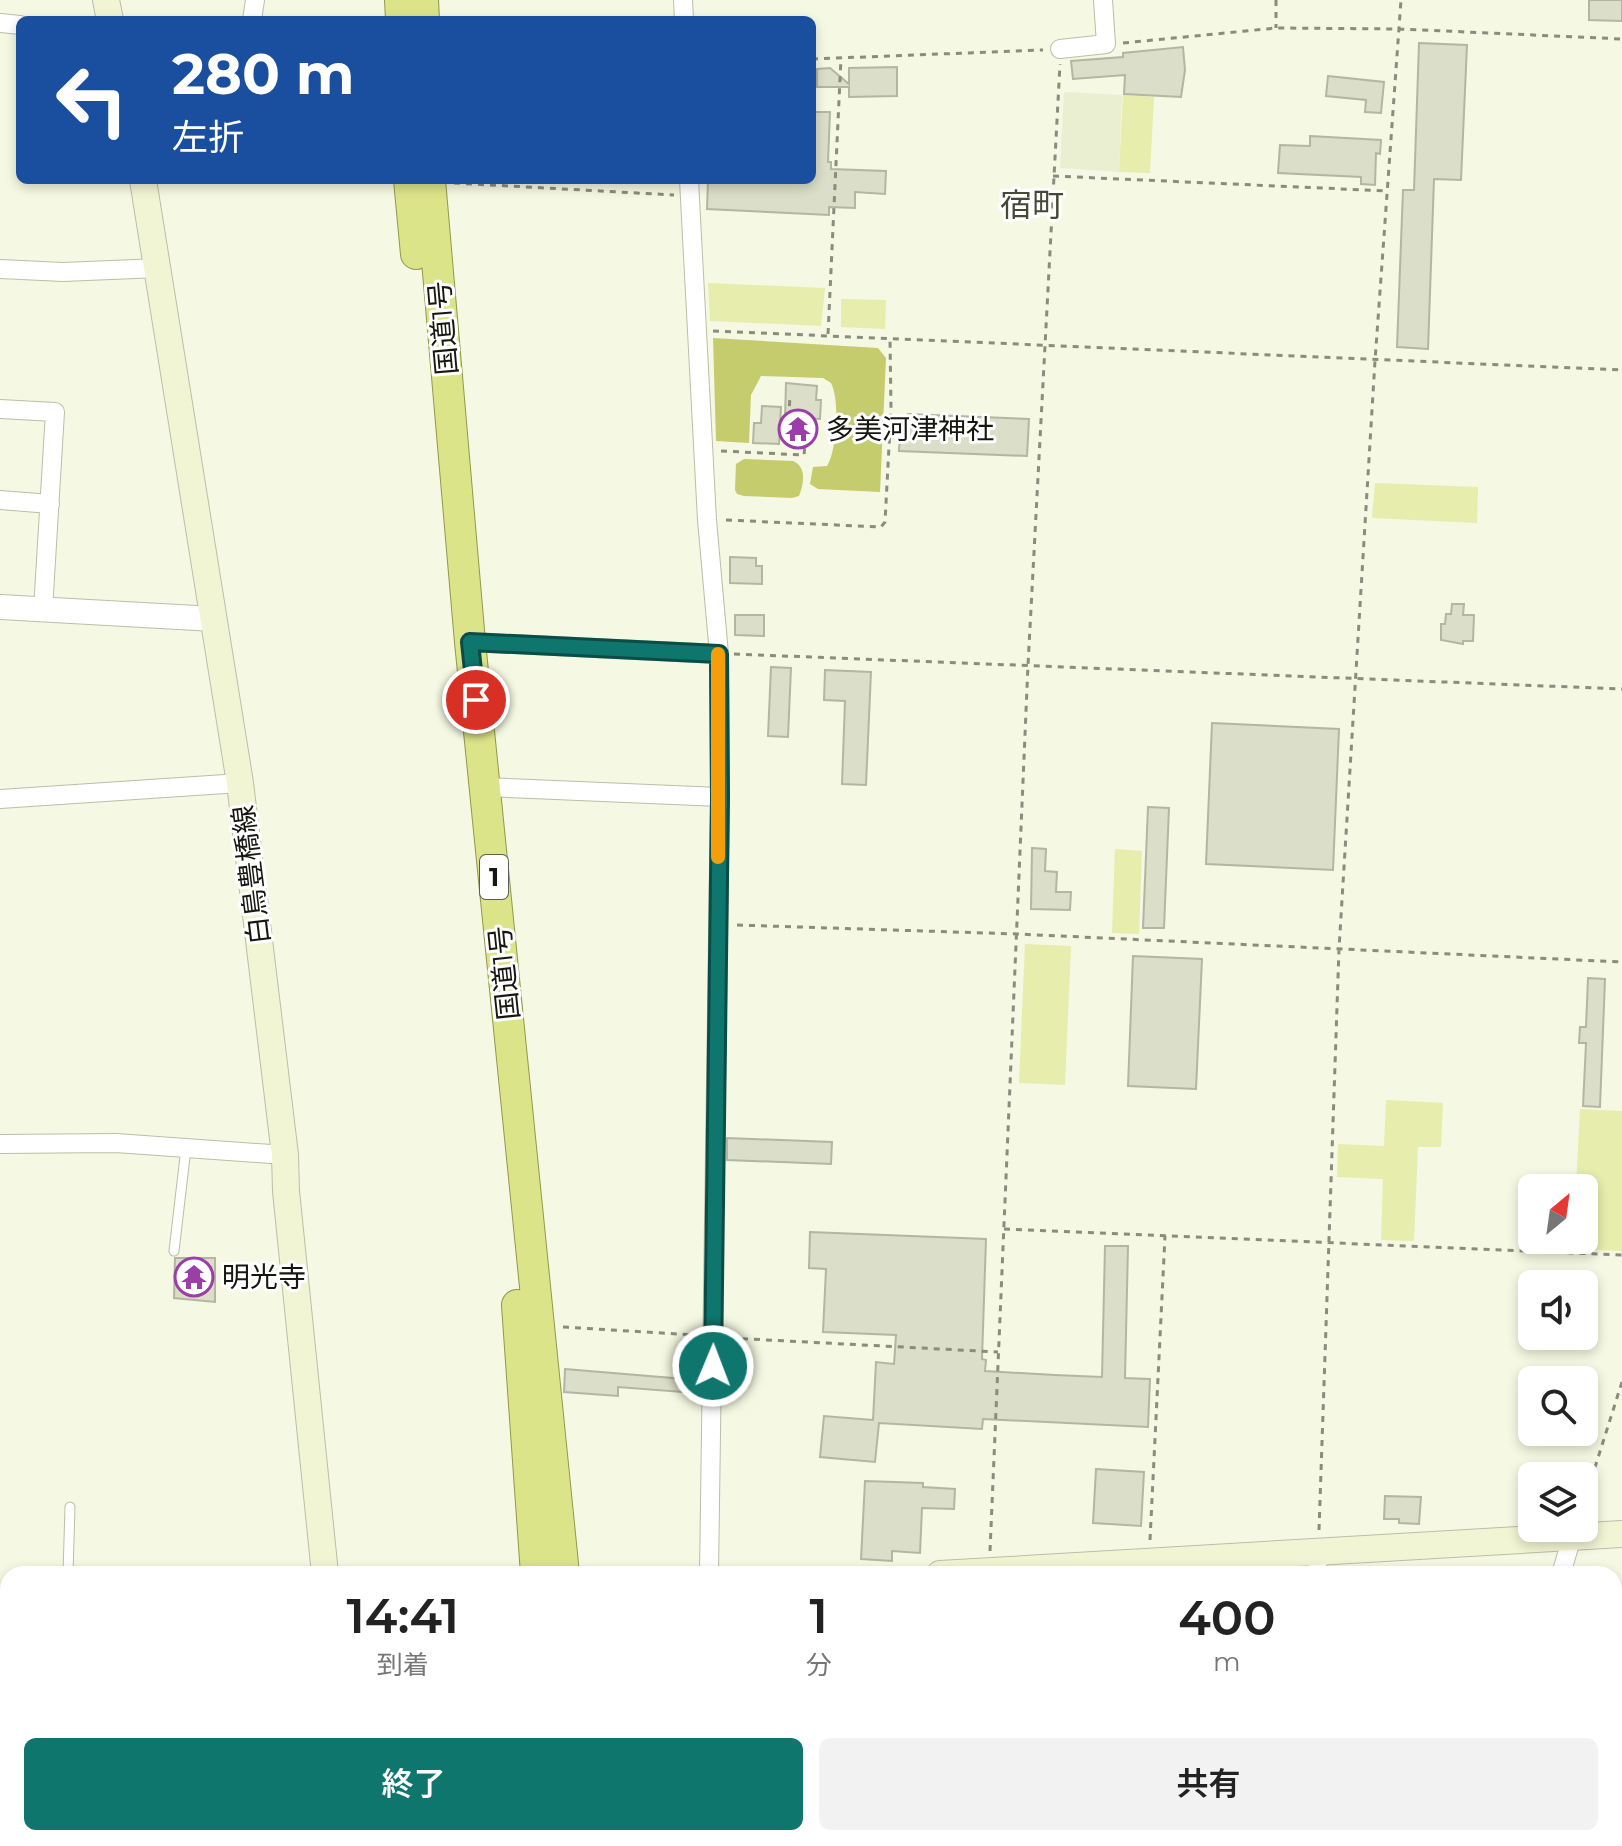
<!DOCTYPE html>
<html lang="ja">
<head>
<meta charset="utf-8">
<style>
	:root { --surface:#fff; --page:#f2f2f2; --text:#222; --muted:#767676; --accent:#0f766e }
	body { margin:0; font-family:Montserrat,"Noto Sans JP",sans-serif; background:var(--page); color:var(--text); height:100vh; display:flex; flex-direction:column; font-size:30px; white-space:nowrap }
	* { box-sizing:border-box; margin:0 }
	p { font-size:26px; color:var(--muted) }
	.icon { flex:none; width:44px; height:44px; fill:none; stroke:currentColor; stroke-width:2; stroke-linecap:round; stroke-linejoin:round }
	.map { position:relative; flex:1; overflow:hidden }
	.panel { position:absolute; left:0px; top:1566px; width:1622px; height:280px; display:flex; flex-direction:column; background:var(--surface); border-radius:24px 24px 0 0; box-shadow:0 4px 12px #0003 }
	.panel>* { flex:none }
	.banner { position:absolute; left:16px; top:16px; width:800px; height:168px; border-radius:12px; box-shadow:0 4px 12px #0003; background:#1a4fa0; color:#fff; overflow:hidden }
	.needle { width:52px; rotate:29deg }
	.fabs { position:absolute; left:1518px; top:1174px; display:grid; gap:16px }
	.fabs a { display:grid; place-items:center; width:80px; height:80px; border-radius:12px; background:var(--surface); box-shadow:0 4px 12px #0003; font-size:40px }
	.pin { position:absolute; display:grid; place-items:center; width:68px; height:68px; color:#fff; margin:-34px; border:4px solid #fff; border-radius:50%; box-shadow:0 2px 8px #0007 }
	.me { position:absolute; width:88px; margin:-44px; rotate:1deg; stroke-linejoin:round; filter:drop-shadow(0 0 6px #0008) }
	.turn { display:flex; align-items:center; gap:28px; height:168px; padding:0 24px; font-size:36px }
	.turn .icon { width:104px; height:104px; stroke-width:2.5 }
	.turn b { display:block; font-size:56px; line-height:68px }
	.eta { display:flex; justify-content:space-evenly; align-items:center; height:136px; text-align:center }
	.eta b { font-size:48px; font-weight:600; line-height:56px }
	.cta { display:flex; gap:16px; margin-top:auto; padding:16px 24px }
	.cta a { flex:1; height:92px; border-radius:12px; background:var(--accent); color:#fff; font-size:32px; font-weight:600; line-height:92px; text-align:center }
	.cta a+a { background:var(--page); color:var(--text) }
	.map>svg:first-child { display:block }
	.built { fill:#ebefd1 }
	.green { fill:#e6edad }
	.forest { fill:#c4cc6e }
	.building { fill:#dbdec8; stroke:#b3b6a1; stroke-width:2 }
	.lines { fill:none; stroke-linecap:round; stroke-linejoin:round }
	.service-casing { stroke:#bbbea8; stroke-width:11 }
	.minor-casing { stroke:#bbbea8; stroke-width:20 }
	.tertiary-casing { stroke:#bbbea8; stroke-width:26 }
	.secondary-casing { stroke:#bbbea8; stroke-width:28 }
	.trunk-casing { stroke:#92984c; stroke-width:32 }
	.path { stroke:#8a8c7d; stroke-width:3; stroke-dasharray:6 6; stroke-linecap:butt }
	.service { stroke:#fff; stroke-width:9 }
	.minor { stroke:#fff; stroke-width:18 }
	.tertiary { stroke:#fff; stroke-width:24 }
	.secondary { stroke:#f2f5d3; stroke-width:26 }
	.trunk { stroke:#dce48a; stroke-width:30 }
	.route-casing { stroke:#0a4d48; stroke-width:20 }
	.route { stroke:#0f766e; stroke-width:14 }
	.slow { stroke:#f59e0b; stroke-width:14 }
	.labels { text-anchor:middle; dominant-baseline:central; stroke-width:6; stroke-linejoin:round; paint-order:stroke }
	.shield { fill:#fff; stroke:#5c5d58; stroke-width:2 }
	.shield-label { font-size:26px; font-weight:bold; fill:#161710 }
	.street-label { font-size:28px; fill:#161710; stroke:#fff }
	.poi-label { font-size:28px; fill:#161710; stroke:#fff; text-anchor:start }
	.quarter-label { font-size:32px; fill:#474937; stroke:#fff }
</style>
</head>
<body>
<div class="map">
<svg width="1622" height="1846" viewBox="0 0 1622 1846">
	<rect width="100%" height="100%" fill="#f5f8e2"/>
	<path class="built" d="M1064,92l58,3 -3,77 -59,-4z
		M0,1636h8v202h159l-1,8h-166z
		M998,1838h595l19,8h-614z"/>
	<path class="green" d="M1123,95l31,2 -4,76 -31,-1z
		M708,283l117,5 -4,38 -111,-5z
		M841,299l45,1 -1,29 -44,-2z
		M1375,483l103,4 -1,36 -105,-5z
		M1115,849l27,2 -3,83 -27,-1z
		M1025,944l46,2 -6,139 -46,-2z
		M1386,1100l57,3 -2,44h-23l-4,94 -33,-1 2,-61 -46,-2 1,-33 46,2z
		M1580,1109l42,2v140l-48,-2v-9h10v-52h-8z"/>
	<path class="forest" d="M713,338l165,10 8,10 -6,134 -62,-3 -8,-5 3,-17 14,-1c10,-16 13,-66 4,-83l-8,-5 -62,-2 -10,19 -2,48 -33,-2z
		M744,459l49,2c14,6 11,23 6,35l-7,2 -48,-2 -7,-2 -2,-4 1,-26z"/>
	<path class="building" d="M1589,0h33v21l-33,-1z
		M1419,43l48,2 -6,135 -27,-1 -6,170 -31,-2 6,-157h11z
		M1183,47l2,23 -4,27 -57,-3 1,-19 -52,4 -2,-18 52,-4v-4z
		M897,67v29l-48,1v-10h-32v-18l13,-1 19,16v-16z
		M1328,76l56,6 -3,31 -16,-1 1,-12 -40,-4z
		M812,112h18l-2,50h3v7l55,2 -1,23 -30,-2v16l-26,-1v8l-122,-6 1,-29h104z
		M1310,136l71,4 -1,14 -4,-1 -1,32 -14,-1v-7l-83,-4 2,-28 30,1z
		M786,383l31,3 -1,14h5l-1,19 -35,-2z
		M762,406l19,1 -2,37 -26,-1 1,-20h7z
		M908,414l121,5 -2,37 -128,-5 1,-18h7z
		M730,557l26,1v8h6v18l-32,-1z
		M1452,604h12l-1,11h11l-1,26h-10v3l-22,-4v-16h4l1,-10h5z
		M735,615h29v21l-29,-1z
		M771,667l20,1 -3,69 -20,-1z
		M825,670l46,2 -5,113 -24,-1 3,-83 -21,-1z
		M1212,723l127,6 -6,141 -127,-6z
		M1148,807l21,1 -5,120h-21z
		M1032,848l14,1 -1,22 12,1 -1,20h15l-1,18 -39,-1z
		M1133,956l69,3 -6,130 -68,-3z
		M1588,978l17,1 -5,128 -17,-1 3,-63h-7l1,-16h6z
		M727,1138l105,4 -1,22 -104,-4z
		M810,1232l176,7 -4,120 4,1 -1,11 70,4 47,2 3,-131h23l-3,132 25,1 -2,48 -165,-8 -1,10 -103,-6 -4,39 -55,-5 4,-41 49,4 3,-58 18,2 2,-29 -73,-3 3,-63 -17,-1z
		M175,1258h40v44l-41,-4z
		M565,1369l131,11 -1,13 -77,-6v9l-54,-4z
		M1096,1469l48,3 -3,54 -48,-3z
		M865,1481l58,2v4l32,2 -1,20 -32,-1 -2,45 -28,-2v10l-31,-2z
		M1385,1496l36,1 -2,27 -20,-1v-4h-15z"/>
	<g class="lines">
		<g class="service-casing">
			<path id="service" d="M174,1251l12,-103
				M68,1574l2,-67"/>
		</g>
		<g class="minor-casing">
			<path id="minor" d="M683,0l1,20
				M252,20l3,-20
				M0,23l20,2
				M1060,49l46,-5 -3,-44
				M689,180l18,340 12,134 1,143 -11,777
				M0,269l63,3 96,-4
				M0,409l55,3 -12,198
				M0,500l50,4
				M470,642l249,12
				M485,787l235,10
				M0,799l240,-16
				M0,1144l116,-1 169,12
				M1317,1574l1,-23
				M1561,1574l11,-37
				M740,1838l1,8
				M1604,1838l18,8
				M173,1846l1,-8
				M991,1846v-8"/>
		</g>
		<g class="tertiary-casing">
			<path id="tertiary" d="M0,607l214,12"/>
		</g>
		<g class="secondary-casing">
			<path id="secondary" d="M106,0l4,20
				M143,180l97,603 45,372 1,36 39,383
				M940,1574l682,-40
				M0,1607l8,-1
				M357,1838l1,8"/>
		</g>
		<g class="trunk-casing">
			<path id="trunk" d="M400,0l1,20
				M423,0l1,20
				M409,180l7,74
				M430,180l40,462 94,932
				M517,1305l19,269
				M568,1838l1,8"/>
		</g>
		<path class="path" d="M1276,0v28
			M1123,43l153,-15 124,1 222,10
			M812,59l231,-9
			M1053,176l335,15
			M454,183l220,12
			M713,331l909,39
			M828,334l13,-276
			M781,429l24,2
			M788,430l2,-34
			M721,451l83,4 3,-33
			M726,520l155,7 4,-5 6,-113 -1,-70
			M734,654l888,35
			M737,925l280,9 605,28
			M1004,1229l618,26
			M563,1327l132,8
			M730,1338l268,14
			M1584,1502l38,-120
			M1319,1530l20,-581 36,-588 26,-361
			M1150,1540l15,-304
			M990,1551l38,-886 32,-601"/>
		<use href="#service" class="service"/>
		<use href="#minor" class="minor"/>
		<use href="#tertiary" class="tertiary"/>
		<use href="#secondary" class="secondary"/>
		<use href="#trunk" class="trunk"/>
	</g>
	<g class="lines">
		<g class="route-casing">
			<path id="route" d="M476,700l-6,-58 249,12 1,143 -7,569"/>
		</g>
		<use href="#route" class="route"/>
		<path class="slow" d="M718,654v203"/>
	</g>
	<defs>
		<g id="temple-ring" transform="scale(2)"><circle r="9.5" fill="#fff" stroke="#9c3ea8" stroke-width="1.5"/><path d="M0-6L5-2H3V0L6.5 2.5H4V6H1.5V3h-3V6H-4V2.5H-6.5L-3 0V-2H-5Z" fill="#9c3ea8"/></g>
	</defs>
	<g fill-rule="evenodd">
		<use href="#temple-ring" x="798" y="429"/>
		<use href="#temple-ring" x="194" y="1277"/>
	</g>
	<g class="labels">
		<rect class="shield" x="480" y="855" width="28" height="44" rx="6"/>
		<g class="shield-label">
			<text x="494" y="877">1</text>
		</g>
		<g class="street-label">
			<text transform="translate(443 328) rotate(-95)">国道1号</text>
			<text transform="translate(251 875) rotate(-97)">白鳥豊橋線</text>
			<text transform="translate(504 973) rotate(-96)">国道1号</text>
		</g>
		<g class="poi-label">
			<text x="826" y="429">多美河津神社</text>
			<text x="222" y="1277">明光寺</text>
		</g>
		<g class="quarter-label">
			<text x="1032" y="204">宿町</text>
		</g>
	</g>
</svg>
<div class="fabs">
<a><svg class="needle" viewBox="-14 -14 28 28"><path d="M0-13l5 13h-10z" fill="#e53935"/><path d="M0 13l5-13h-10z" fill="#767676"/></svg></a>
<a><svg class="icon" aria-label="sound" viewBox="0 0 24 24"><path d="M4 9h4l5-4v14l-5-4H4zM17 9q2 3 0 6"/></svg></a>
<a><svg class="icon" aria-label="search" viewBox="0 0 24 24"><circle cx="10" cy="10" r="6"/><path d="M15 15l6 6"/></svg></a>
<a><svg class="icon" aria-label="layers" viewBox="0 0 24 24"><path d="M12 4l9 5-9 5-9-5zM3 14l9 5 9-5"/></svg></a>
</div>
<div class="pin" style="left:476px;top:700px;background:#d93025"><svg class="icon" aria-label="arrive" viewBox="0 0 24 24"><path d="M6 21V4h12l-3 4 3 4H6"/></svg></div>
<svg class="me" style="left:713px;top:1366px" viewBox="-20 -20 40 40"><circle r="17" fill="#0f766e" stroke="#fff" stroke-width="3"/><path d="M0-11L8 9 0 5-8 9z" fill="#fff"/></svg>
<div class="banner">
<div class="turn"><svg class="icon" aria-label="left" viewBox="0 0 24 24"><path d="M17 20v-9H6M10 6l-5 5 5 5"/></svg><div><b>280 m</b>左折</div></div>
</div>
<section class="panel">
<div class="eta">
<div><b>14:41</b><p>到着</p></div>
<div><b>1</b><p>分</p></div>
<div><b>400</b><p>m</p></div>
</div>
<div class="cta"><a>終了</a><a>共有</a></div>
</section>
</div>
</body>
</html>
